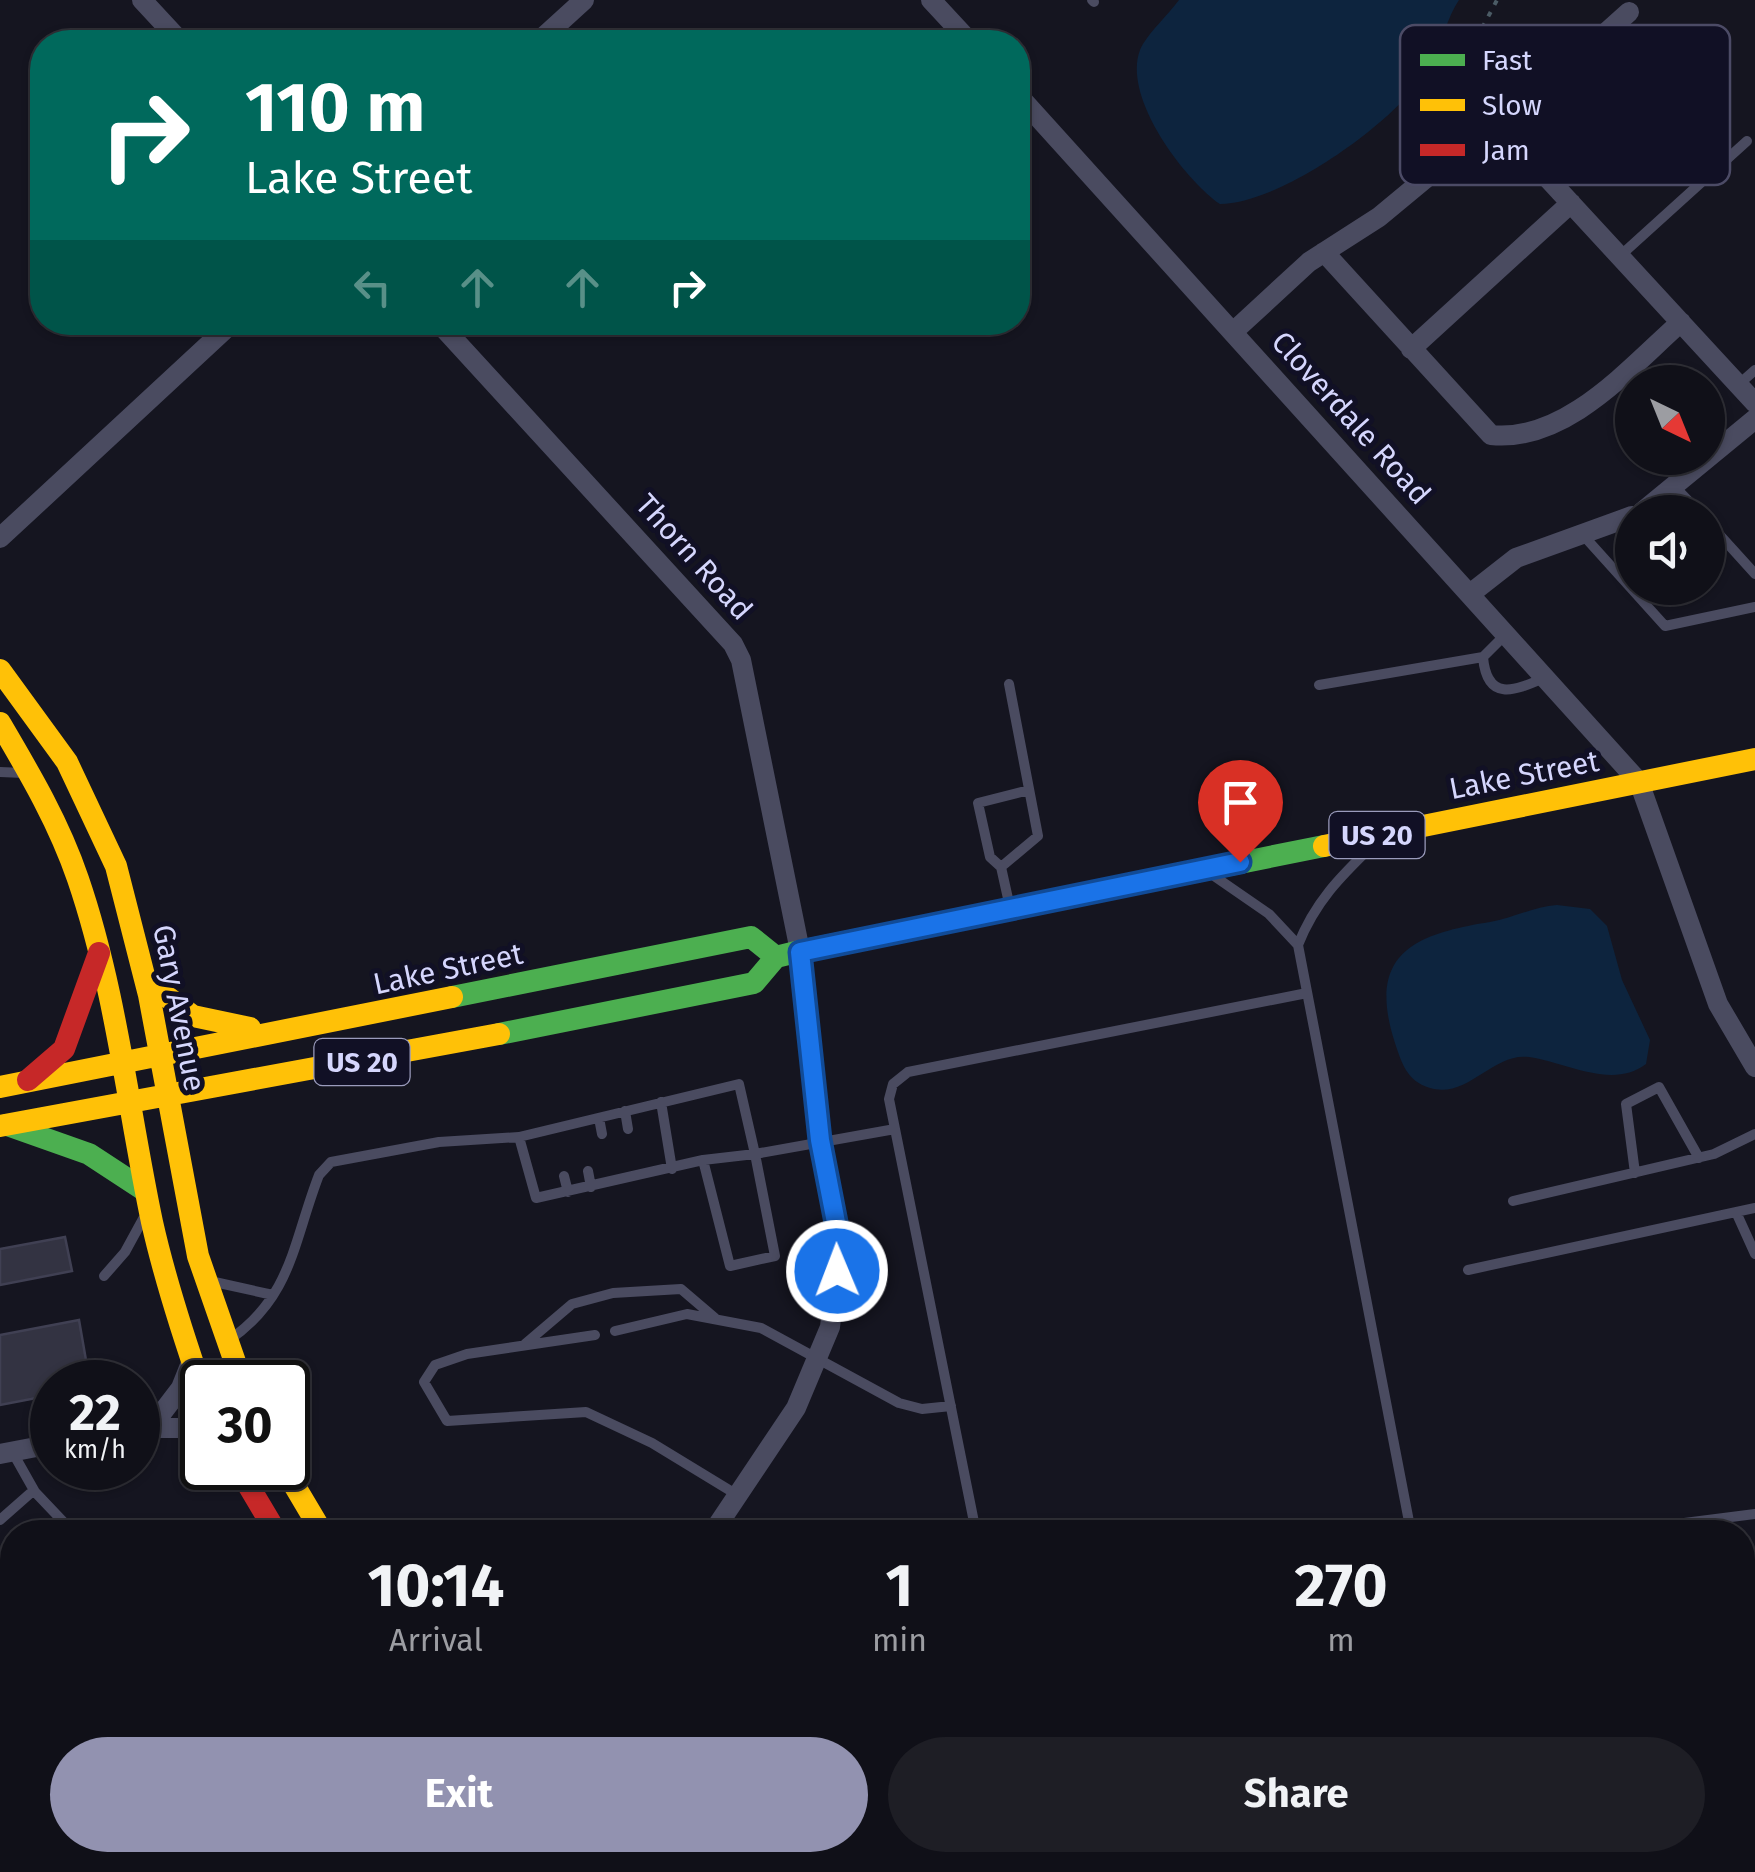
<!DOCTYPE html>
<html lang="en">
<head>
<meta charset="utf-8">
<style>
	:root { --surface:#101018; --page:#1e1e25; --text:#f1f3f6; --muted:#9c9da2; --line:#303037; --accent:#9292b0 }
	body { margin:0; font-family:"Fira Sans",sans-serif; background:var(--page); color:var(--text); height:100vh; display:flex; flex-direction:column; font-size:38px; white-space:nowrap }
	* { box-sizing:border-box; margin:0 }
	p { font-size:32px; color:var(--muted) }
	.icon { flex:none; width:55px; height:55px; fill:none; stroke:currentColor; stroke-width:2; stroke-linecap:round; stroke-linejoin:round }
	.map { position:relative; flex:1; overflow:hidden }
	.side { position:absolute; left:0px; top:1520px; width:1755px; height:352px; display:flex; flex-direction:column; background:var(--surface); border-radius:40px 40px 0 0; box-shadow:0 2px 8px #0004,0 0 0 2px var(--line) }
	.side>* { flex:none }
	.hud { position:absolute; left:30px; top:30px; width:1000px; height:305px; border-radius:40px; box-shadow:0 2px 8px #0004,0 0 0 2px var(--line); background:#00695c; color:#fff; overflow:hidden }
	.needle { width:65px; rotate:137deg }
	.tools { position:absolute; left:1615px; top:365px; display:grid; gap:20px }
	.tools a { display:grid; place-items:center; width:110px; height:110px; border-radius:50%; background:var(--surface); box-shadow:0 2px 8px #0004,0 0 0 2px var(--line); font-size:50px }
	.speed { position:absolute; left:30px; top:1360px; display:flex; gap:20px; font-size:50px; font-weight:700; text-align:center }
	.speed>* { display:grid; place-content:center; width:130px; height:130px; border-radius:50%; background:var(--surface); box-shadow:0 2px 8px #0004,0 0 0 2px var(--line); line-height:1 }
	.speed small { font-size:25px; font-weight:400 }
	.speed .limit { border:5px solid #111; border-radius:15px; background:#fff; color:#111 }
	.pin { position:absolute; display:grid; place-items:center; width:85px; height:85px; color:#fff; margin:-102px -42px; border-radius:50% 50% 50% 0; rotate:-45deg; box-shadow:0 0 10px #0007 }
	.pin .icon { rotate:45deg }
	.me { position:absolute; width:110px; margin:-55px; rotate:359deg; stroke-linejoin:round; filter:drop-shadow(0 0 8px #0008) }
	.turn { display:flex; align-items:center; gap:35px; height:210px; padding:0 50px; font-size:45px }
	.turn .icon { width:130px; height:130px; stroke-width:2.5 }
	.turn b { display:block; font-size:70px; line-height:85px }
	.lanes { display:flex; align-items:center; height:95px; padding:0 50px; background:#0003; justify-content:center; gap:50px; direction:ltr }
	.lanes .off { opacity:.35 }
	.eta { display:flex; justify-content:space-evenly; align-items:center; height:170px; text-align:center }
	.eta b { font-size:60px; font-weight:700; line-height:70px }
	.action { display:flex; gap:20px; margin-top:auto; padding:20px 50px }
	.action a { flex:1; height:115px; border-radius:60px; background:var(--accent); color:#fff; font-size:40px; font-weight:700; line-height:115px; text-align:center }
	.action a+a { background:var(--page); color:var(--text) }
	.map>svg:first-child { display:block }
	.water { fill:#0d243e }
	.building { fill:#333342; stroke:#404053; stroke-width:2.5 }
	.lines { fill:none; stroke-linecap:round; stroke-linejoin:round }
	.path { stroke:#4b5b65; stroke-width:4; stroke-dasharray:5 8; stroke-linecap:butt }
	.lane { stroke:#4a4b60; stroke-width:10 }
	.street { stroke:#4a4b60; stroke-width:20 }
	.fast { stroke:#4caf50; stroke-width:22 }
	.slow { stroke:#ffc107; stroke-width:22 }
	.jam { stroke:#c62828; stroke-width:22 }
	.route-casing { stroke:#114b97; stroke-width:25 }
	.route { stroke:#1a73e8; stroke-width:18 }
	.labels { text-anchor:middle; dominant-baseline:central; stroke-width:10; stroke-linejoin:round; paint-order:stroke }
	.shield { fill:#111025; stroke:#9a9bbc; stroke-width:2.5 }
	.shield-label { font-size:28px; font-weight:bold; fill:#d5d6fd }
	.street-label { font-size:30px; fill:#d5d6fd; stroke:#111025 }
	.key { fill:#111025; stroke:#4c4b66; stroke-width:2.5 }
	.key-label { font-size:28px; fill:#d5d6fd }
</style>
</head>
<body>
<div class="map">
<svg width="1755" height="1872" viewBox="0 0 1755 1872">
	<rect width="100%" height="100%" fill="#151520"/>
	<path class="water" d="M1179,0h280c-16,24 -18,54 -35,76 -35,50 -143,127 -204,128 -36,-25 -98,-107 -80,-154 7,-16 28,-35 39,-50z
		M1557,905l33,4 17,17 15,54 28,60 -4,24c-34,26 -80,-2 -117,-7 -36,-5 -61,42 -99,31 -23,-7 -28,-24 -35,-45 -29,-89 19,-109 95,-121 23,-4 43,-15 67,-17z"/>
	<path class="building" d="M65,1237l7,34 -72,14v-36z
		M79,1320l8,46 -29,5 2,11h-8v13l-52,10v-70z"/>
	<g class="lines">
		<path class="path" d="M1488,120l-27,-52 36,-68
			M504,1860l16,12"/>
		<path class="lane" d="M1092,0l2,2
			M1620,256l127,-115
			M1738,385l17,-15
			M1675,487l24,25
			M1708,522l47,52
			M1583,535l82,91 90,-19
			M1505,635l-22,22c4,45 31,34 61,21
			M1009,684l29,152 -37,31 8,36
			M1319,685l164,-28
			M0,772l24,1
			M1372,846c-32,31 -57,56 -74,99l113,587
			M1001,867l-11,-10 -12,-54 51,-13
			M1214,876l55,38 29,31
			M661,1102l11,67
			M625,1111l3,18
			M599,1118l3,16
			M519,1137l17,61 167,-38 27,106 45,-10 -20,-102 -52,6
			M588,1171l3,16
			M1635,1173l-9,-69 33,-17 40,71
			M564,1176l4,16
			M1513,1201l201,-47 41,-20
			M1736,1212l19,42
			M1468,1270l287,-62
			M104,1276l21,-24 18,-33
			M210,1281l63,14
			M615,1331l72,-17 74,14 138,75 23,6 29,-3
			M595,1335l-128,19 -32,11 -11,17 23,39 139,-9 66,31 87,53
			M229,1340c63,-43 64,-98 90,-165l12,-13 108,-20 80,-5 220,-53 16,70 140,-25
			M525,1344l47,-40 41,-11 68,-4 34,29
			M13,1453l22,39 38,40
			M0,1520l34,-30
			M976,1532l-87,-433 4,-15 15,-12 399,-79
			M1622,1532l23,-4
			M1646,1532l-1,-4 110,-14
			M0,1666l12,14
			M422,1860l11,12
			M1146,1860l15,12h8l2,-12
			M1726,1860l3,12
			M0,1869l12,-11
			M112,1872l14,-12"/>
		<path class="street" d="M142,0l39,42
			M931,0l39,42
			M538,42l46,-42
			M1018,95l621,687 79,222 37,63
			M1499,140l14,-24 116,-104
			M1324,252l167,183c75,8 139,-68 190,-113
			M438,322l295,322 8,16 59,291 21,189 19,103 -10,84 -34,81 -83,124
			M1233,332l76,-70 70,-45 76,-63 44,-14 30,18 226,245
			M1411,349l160,-146
			M1642,512l113,-93
			M0,538l233,-216
			M1470,594l46,-36 116,-42
			M152,1426l29,-38 10,-25
			M138,1428h48l16,7
			M0,1454l52,-10
			M1742,1565l13,-1"/>
		<path class="fast" d="M452,997l299,-60 25,20
			M499,1034l255,-51 22,-26 24,-6 524,-105
			M7,1125l82,29 55,36
			M551,1860l11,12"/>
		<path class="slow" d="M0,670l67,92 49,104 33,129 49,261 44,126
			M0,723c30,51 59,100 78,156 38,111 50,229 74,343 13,58 31,113 50,168
			M1324,846l431,-87
			M146,981l47,35 57,12
			M0,1087l452,-90
			M0,1126l499,-92
			M284,1468l38,64"/>
		<path class="jam" d="M28,1080l36,-31 35,-96
			M238,1468l38,64
			M599,1860l11,12"/>
	</g>
	<g class="lines">
		<g class="route-casing">
			<path id="route" d="M837,1271l3,-28 -20,-103 -20,-188 440,-90"/>
		</g>
		<use href="#route" class="route"/>
	</g>
	<g class="labels">
		<g class="shield">
			<rect x="1329.5" y="812" width="95" height="46" rx="8"/>
			<rect x="314.5" y="1039" width="95" height="46" rx="8"/>
		</g>
		<g class="shield-label">
			<text x="1377" y="835">US 20</text>
			<text x="362" y="1062">US 20</text>
		</g>
		<g class="street-label">
			<text transform="translate(1351 418) rotate(48)">Cloverdale Road</text>
			<text transform="translate(694 557) rotate(48)">Thorn Road</text>
			<text transform="translate(1524 775) rotate(-11)">Lake Street</text>
			<text transform="translate(448 969) rotate(-12)">Lake Street</text>
			<text transform="translate(179 1008) rotate(79)">Gary Avenue</text>
		</g>
	</g>
	<rect x="1400" y="25" width="330" height="160" rx="15" class="key"/>
	<rect x="1420" y="54" width="45" height="12" fill="#4caf50"/>
	<rect x="1420" y="99" width="45" height="12" fill="#ffc107"/>
	<rect x="1420" y="144" width="45" height="12" fill="#c62828"/>
	<g class="key-label">
		<text x="1482" y="70">Fast</text>
		<text x="1482" y="115">Slow</text>
		<text x="1482" y="160">Jam</text>
	</g>
</svg>
<div class="tools">
<a><svg class="needle" viewBox="-14 -14 28 28"><path d="M0-13l5 13h-10z" fill="#e53935"/><path d="M0 13l5-13h-10z" fill="#9c9da2"/></svg></a>
<a><svg class="icon" aria-label="sound" viewBox="0 0 24 24"><path d="M4 9h4l5-4v14l-5-4H4zM17 9q2 3 0 6"/></svg></a>
</div>
<div class="speed"><div>22<small>km/h</small></div><div class="limit">30</div></div>
<div class="pin" style="left:1240px;top:862px;background:#d93025"><svg class="icon" aria-label="arrive" viewBox="0 0 24 24"><path d="M6 21V4h12l-3 4 3 4H6"/></svg></div>
<svg class="me" style="left:837px;top:1271px" viewBox="-20 -20 40 40"><circle r="17" fill="#1a73e8" stroke="#fff" stroke-width="3"/><path d="M0-11L8 9 0 5-8 9z" fill="#fff"/></svg>
<div class="hud">
<div class="turn"><svg class="icon" aria-label="right" viewBox="0 0 24 24"><path d="M7 20v-9h11M14 6l5 5-5 5"/></svg><div><b>110 m</b>Lake Street</div></div>
<div class="lanes"><svg class="icon off" aria-label="left" viewBox="0 0 24 24"><path d="M17 20v-9H6M10 6l-5 5 5 5"/></svg><svg class="icon off" aria-label="ahead" viewBox="0 0 24 24"><path d="M12 20V5M6 11l6-6 6 6"/></svg><svg class="icon off" aria-label="ahead" viewBox="0 0 24 24"><path d="M12 20V5M6 11l6-6 6 6"/></svg><svg class="icon" aria-label="right" viewBox="0 0 24 24"><path d="M7 20v-9h11M14 6l5 5-5 5"/></svg></div>
</div>
<section class="side">
<div class="eta">
<div><b>10:14</b><p>Arrival</p></div>
<div><b>1</b><p>min</p></div>
<div><b>270</b><p>m</p></div>
</div>
<div class="action"><a>Exit</a><a>Share</a></div>
</section>
</div>
</body>
</html>
